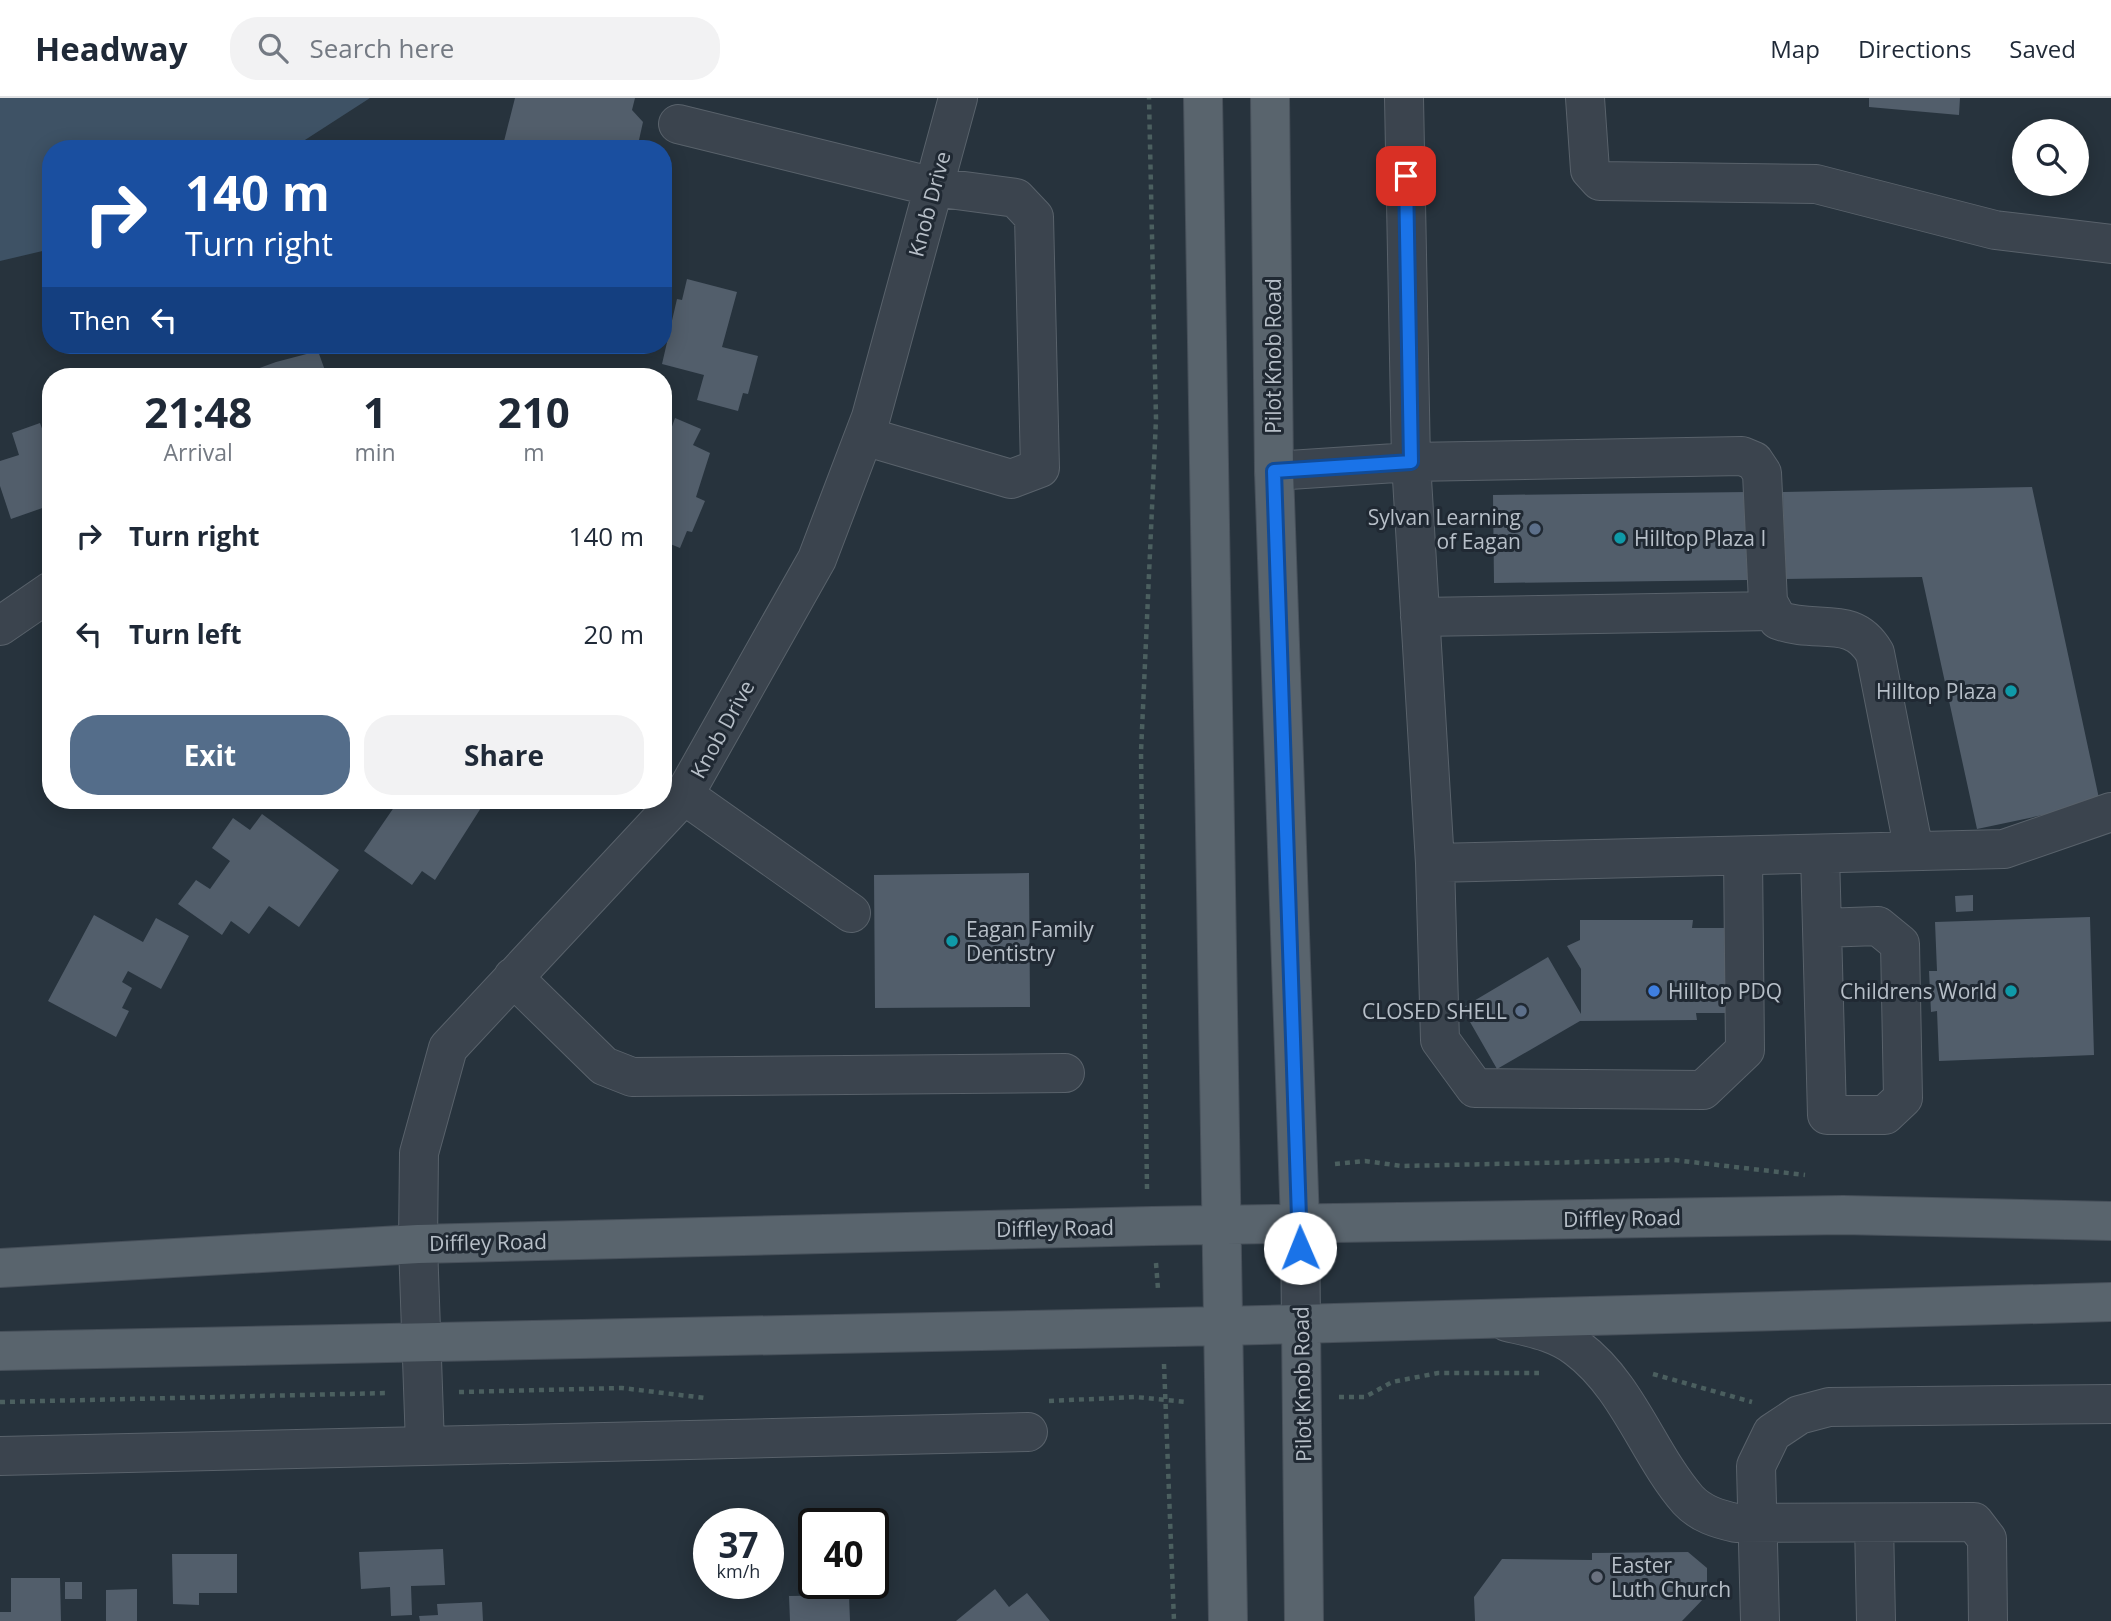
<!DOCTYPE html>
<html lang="en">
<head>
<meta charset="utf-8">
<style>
	:root { --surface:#fff; --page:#f2f2f3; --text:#1f2937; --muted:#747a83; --line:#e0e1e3; --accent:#546d8a }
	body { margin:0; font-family:"Open Sans",sans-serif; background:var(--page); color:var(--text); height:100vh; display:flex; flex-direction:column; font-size:26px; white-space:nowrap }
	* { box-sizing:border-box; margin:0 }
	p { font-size:23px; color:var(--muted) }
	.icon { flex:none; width:38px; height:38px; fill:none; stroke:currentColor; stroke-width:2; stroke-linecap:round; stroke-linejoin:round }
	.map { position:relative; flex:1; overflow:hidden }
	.drawer { position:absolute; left:42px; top:270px; width:630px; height:441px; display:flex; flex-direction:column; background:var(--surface); border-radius:28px; box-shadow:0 4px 18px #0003 }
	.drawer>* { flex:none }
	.hud { position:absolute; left:42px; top:42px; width:630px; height:214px; border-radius:28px; box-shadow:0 4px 18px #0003; background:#1a4fa0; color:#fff; overflow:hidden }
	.controls { position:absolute; left:2012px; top:21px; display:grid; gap:14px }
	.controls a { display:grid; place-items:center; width:77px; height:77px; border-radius:50%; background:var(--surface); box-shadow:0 4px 18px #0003; font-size:35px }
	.speed { position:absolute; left:693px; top:1410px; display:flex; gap:14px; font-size:35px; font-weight:700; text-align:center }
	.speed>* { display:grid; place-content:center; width:91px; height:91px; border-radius:50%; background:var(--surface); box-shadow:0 4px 18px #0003; line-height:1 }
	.speed small { font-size:18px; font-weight:400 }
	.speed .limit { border:4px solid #111; border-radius:10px; background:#fff; color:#111 }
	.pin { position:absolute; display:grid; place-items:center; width:60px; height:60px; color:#fff; margin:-30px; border-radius:14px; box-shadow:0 4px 10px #0006 }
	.me { position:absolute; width:77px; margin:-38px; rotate:359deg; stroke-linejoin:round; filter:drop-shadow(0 0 5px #0008) }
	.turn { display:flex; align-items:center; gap:24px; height:147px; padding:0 28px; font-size:32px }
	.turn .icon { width:91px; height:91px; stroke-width:2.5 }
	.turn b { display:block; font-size:49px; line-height:60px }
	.then { display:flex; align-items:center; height:66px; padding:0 28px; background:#0003; gap:14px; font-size:26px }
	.eta { display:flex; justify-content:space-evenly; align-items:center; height:119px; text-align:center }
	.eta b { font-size:42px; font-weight:700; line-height:49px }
	.button { display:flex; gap:14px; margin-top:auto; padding:14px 28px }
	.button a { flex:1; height:80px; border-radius:28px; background:var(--accent); color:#fff; font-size:28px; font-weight:700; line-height:80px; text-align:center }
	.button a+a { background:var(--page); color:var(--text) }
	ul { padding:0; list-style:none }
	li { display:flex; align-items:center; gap:21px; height:98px; padding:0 28px }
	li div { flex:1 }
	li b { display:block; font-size:26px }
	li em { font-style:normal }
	header { display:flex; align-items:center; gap:42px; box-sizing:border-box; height:98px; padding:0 35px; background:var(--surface); border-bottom:2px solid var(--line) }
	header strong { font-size:33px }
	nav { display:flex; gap:38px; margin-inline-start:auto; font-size:24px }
	.search { width:490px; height:63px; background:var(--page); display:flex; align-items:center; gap:18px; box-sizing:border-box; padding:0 24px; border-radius:28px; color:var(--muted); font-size:26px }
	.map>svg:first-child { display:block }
	.water { fill:#3e5265 }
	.building { fill:#525e6b }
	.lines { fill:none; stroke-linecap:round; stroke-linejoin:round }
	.minor-casing { stroke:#59626b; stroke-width:40 }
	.major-casing { stroke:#47505a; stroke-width:40 }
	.path { stroke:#4b5f5f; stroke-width:4.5; stroke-dasharray:5 5; stroke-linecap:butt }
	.minor { stroke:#3b444e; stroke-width:38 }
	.major { stroke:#59646d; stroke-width:38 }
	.route-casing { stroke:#114b97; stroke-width:18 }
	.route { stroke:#1a73e8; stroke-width:12 }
	.service-dot { fill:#5c6f8a; stroke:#202933; stroke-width:2.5 }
	.culture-dot { fill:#0f9aa8; stroke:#202933; stroke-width:2.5 }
	.shop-dot { fill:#3f7fe0; stroke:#202933; stroke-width:2.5 }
	.worship-dot { fill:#6b7280; stroke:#202933; stroke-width:2.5 }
	.labels { text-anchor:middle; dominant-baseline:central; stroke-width:6; stroke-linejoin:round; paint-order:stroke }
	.street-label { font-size:21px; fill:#b7bfc8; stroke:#202933 }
	.poi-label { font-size:21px; fill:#b7bfc8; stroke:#202933; text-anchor:end }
</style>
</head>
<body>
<header>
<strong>Headway</strong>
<div class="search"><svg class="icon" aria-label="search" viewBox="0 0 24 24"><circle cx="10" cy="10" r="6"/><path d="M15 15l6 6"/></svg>Search here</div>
<nav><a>Map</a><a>Directions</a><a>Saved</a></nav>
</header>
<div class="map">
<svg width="2111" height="1523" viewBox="0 0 2111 1523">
	<rect width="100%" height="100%" fill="#27333d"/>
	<path class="water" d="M0,0h370l-79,51h-240v100l-51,12z"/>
	<path class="building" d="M515,0h120l-3,12 11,12 -6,27h-135z
		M1869,0h91l-1,17 -90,-8z
		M687,181l50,13 -15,55 36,9 -10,38 -5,-1 -5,18 -41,-11 7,-25 -42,-11 15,-65 5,1z
		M318,253l9,25h-89l38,-14z
		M675,320l26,11 -8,16 17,8 -14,44 9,4 -13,31 -5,-1 -7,17 -17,-7v-108l6,2z
		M40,325l8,22 3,-1v61l-40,14 -11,-33v-25l19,-6 -7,-22z
		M2032,389l68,316 -123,26 -55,-252 -138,2 -1,-87z
		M1747,394l1,88 -254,3 -1,-88z
		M399,702h87l-51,80 -13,-9 -10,14 -48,-34z
		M262,716l77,56 -40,57 -30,-21 -20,28 -18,-13 -9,14 -44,-31 18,-24 14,9 20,-28 -18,-13 21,-30 17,12z
		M1029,775l1,134 -155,1 -1,-133z
		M1973,797v16l-17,1 -1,-16z
		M94,817l49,27 13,-24 33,18 -28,53 -33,-18 -6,11 10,6 -10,20 7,3 -13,26 -68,-36z
		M2090,819l4,138 -155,6 -2,-50 -6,1 -2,-41h8l-2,-49z
		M1580,822h113l-1,8h34l2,85h-32l1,7 -117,1 -83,48 -35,-61 86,-51 33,57v-45l-14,-23 13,-6z
		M443,1451l2,36 -34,1 1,29 -21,1 -1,-29 -29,2 -2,-37z
		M1688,1454l19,16v27l-25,26h-207l-1,-24 28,-38 90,1v-7z
		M172,1456h65v39h-38v12l-26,-1z
		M11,1480h49l1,43h-61v-9h11z
		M65,1484h17v17h-17z
		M137,1491v32h-31v-31z
		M995,1491l14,18 18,-14 23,28h-94z
		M849,1497l1,26h-60l-1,-25z
		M482,1504l1,19h-63l-1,-5 19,-1 -1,-11z"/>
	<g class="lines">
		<g class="minor-casing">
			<path id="minor" d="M1404,0l7,364 331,-6 12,5 8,12 6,129 10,18c39,15 74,-7 97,33l39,198
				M1585,0l5,72 10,11 216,3 179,46 116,14
				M678,26l256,63 82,11 18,19 6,251 -29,11 -147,-43
				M1274,373l137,-9 24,401 569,-14 107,-37
				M1420,519l353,-6
				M0,528l51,-35
				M684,697l167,118
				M1820,756l7,261h58l18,-17 -3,-154 -22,-18 -56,2
				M1435,765l5,177 35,48 228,2 42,-40 -2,-194
				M513,879l91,89 28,11 433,-4
				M1300,1125l1,101
				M1507,1224c25,6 49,10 70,26 51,38 71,106 111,152 13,14 30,19 48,23l238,-1 13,17 1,82
				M425,1347l-7,-201 1,-91 29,-105 236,-253 133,-236 54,-142 87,-319
				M0,1358l1028,-24
				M1874,1425l2,98
				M1760,1523l-4,-155 16,-33 27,-18 30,-8 282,-3"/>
		</g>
		<g class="major-casing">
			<path id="major" d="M1203,0l25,1523
				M1270,0l4,373 26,752
				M0,1170l418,-24 734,-18 691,-11 268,6
				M1301,1226l3,297
				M0,1253l1222,-25 889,-24"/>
		</g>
		<path class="path" d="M1335,1066l30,-3 37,5 272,-6 131,15
			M1147,1091l-6,-437 15,-333 -7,-321
			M1156,1165l2,26
			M1164,1266l10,257
			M1653,1276l99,28
			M459,1294l163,-4 83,10
			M1339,1299h26l27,-15 46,-9h101
			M1049,1303l86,-4 52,5
			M0,1304l388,-9"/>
		<use href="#minor" class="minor"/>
		<use href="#major" class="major"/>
	</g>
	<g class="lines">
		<g class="route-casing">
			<path id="route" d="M1300,1150l-26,-777 137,-9 -5,-286"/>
		</g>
		<use href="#route" class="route"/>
	</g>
	<g class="service-dot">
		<circle cx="1535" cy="431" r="7"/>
		<circle cx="1521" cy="913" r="7"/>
	</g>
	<g class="culture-dot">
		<circle cx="1620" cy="440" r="7"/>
		<circle cx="2011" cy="593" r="7"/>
		<circle cx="952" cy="843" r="7"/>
		<circle cx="2011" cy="893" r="7"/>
	</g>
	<circle class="shop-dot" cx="1654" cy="893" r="7"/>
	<circle class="worship-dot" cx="1597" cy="1479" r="7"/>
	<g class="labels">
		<g class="street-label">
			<text transform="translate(929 106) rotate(-75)">Knob Drive</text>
			<text transform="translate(1273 258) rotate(-90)">Pilot Knob Road</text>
			<text transform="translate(722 631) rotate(-61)">Knob Drive</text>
			<text transform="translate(1622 1120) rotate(-1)">Diffley Road</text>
			<text transform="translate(1055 1130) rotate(-1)">Diffley Road</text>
			<text transform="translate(488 1144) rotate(-1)">Diffley Road</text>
			<text transform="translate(1302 1286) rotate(-91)">Pilot Knob Road</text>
		</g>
		<g class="poi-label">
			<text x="1521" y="419">Sylvan Learning<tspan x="1521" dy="24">of Eagan</tspan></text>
			<text x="1634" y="440" text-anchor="start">Hilltop Plaza I</text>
			<text x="1997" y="593">Hilltop Plaza</text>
			<text x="966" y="831" text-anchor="start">Eagan Family<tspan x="966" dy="24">Dentistry</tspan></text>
			<text x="1668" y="893" text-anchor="start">Hilltop PDQ</text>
			<text x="1997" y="893">Childrens World</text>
			<text x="1507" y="913">CLOSED SHELL</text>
			<text x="1611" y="1467" text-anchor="start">Easter<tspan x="1611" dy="24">Luth Church</tspan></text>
		</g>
	</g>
</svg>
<div class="controls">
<a><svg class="icon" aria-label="search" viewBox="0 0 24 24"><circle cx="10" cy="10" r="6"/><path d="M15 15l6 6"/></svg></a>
</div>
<div class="speed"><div>37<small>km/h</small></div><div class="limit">40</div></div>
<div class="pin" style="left:1406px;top:78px;background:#d93025"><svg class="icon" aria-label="arrive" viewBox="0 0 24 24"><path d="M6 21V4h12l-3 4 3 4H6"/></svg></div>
<svg class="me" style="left:1300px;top:1150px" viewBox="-20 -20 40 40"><circle r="19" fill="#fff"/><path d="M0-13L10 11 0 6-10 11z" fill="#1a73e8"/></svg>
<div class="hud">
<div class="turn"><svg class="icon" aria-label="right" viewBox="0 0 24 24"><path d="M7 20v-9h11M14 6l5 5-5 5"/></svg><div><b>140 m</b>Turn right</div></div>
<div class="then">Then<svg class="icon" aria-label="left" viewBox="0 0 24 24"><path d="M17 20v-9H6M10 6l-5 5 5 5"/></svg></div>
</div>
<section class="drawer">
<div class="eta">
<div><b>21:48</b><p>Arrival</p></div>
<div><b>1</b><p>min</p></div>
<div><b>210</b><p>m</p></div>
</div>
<ul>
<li><svg class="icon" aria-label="right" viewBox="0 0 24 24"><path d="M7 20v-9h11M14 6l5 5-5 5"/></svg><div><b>Turn right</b></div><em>140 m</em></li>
<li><svg class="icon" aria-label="left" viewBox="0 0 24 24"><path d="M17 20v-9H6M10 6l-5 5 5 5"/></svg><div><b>Turn left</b></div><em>20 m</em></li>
</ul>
<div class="button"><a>Exit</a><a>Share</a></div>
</section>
</div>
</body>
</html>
